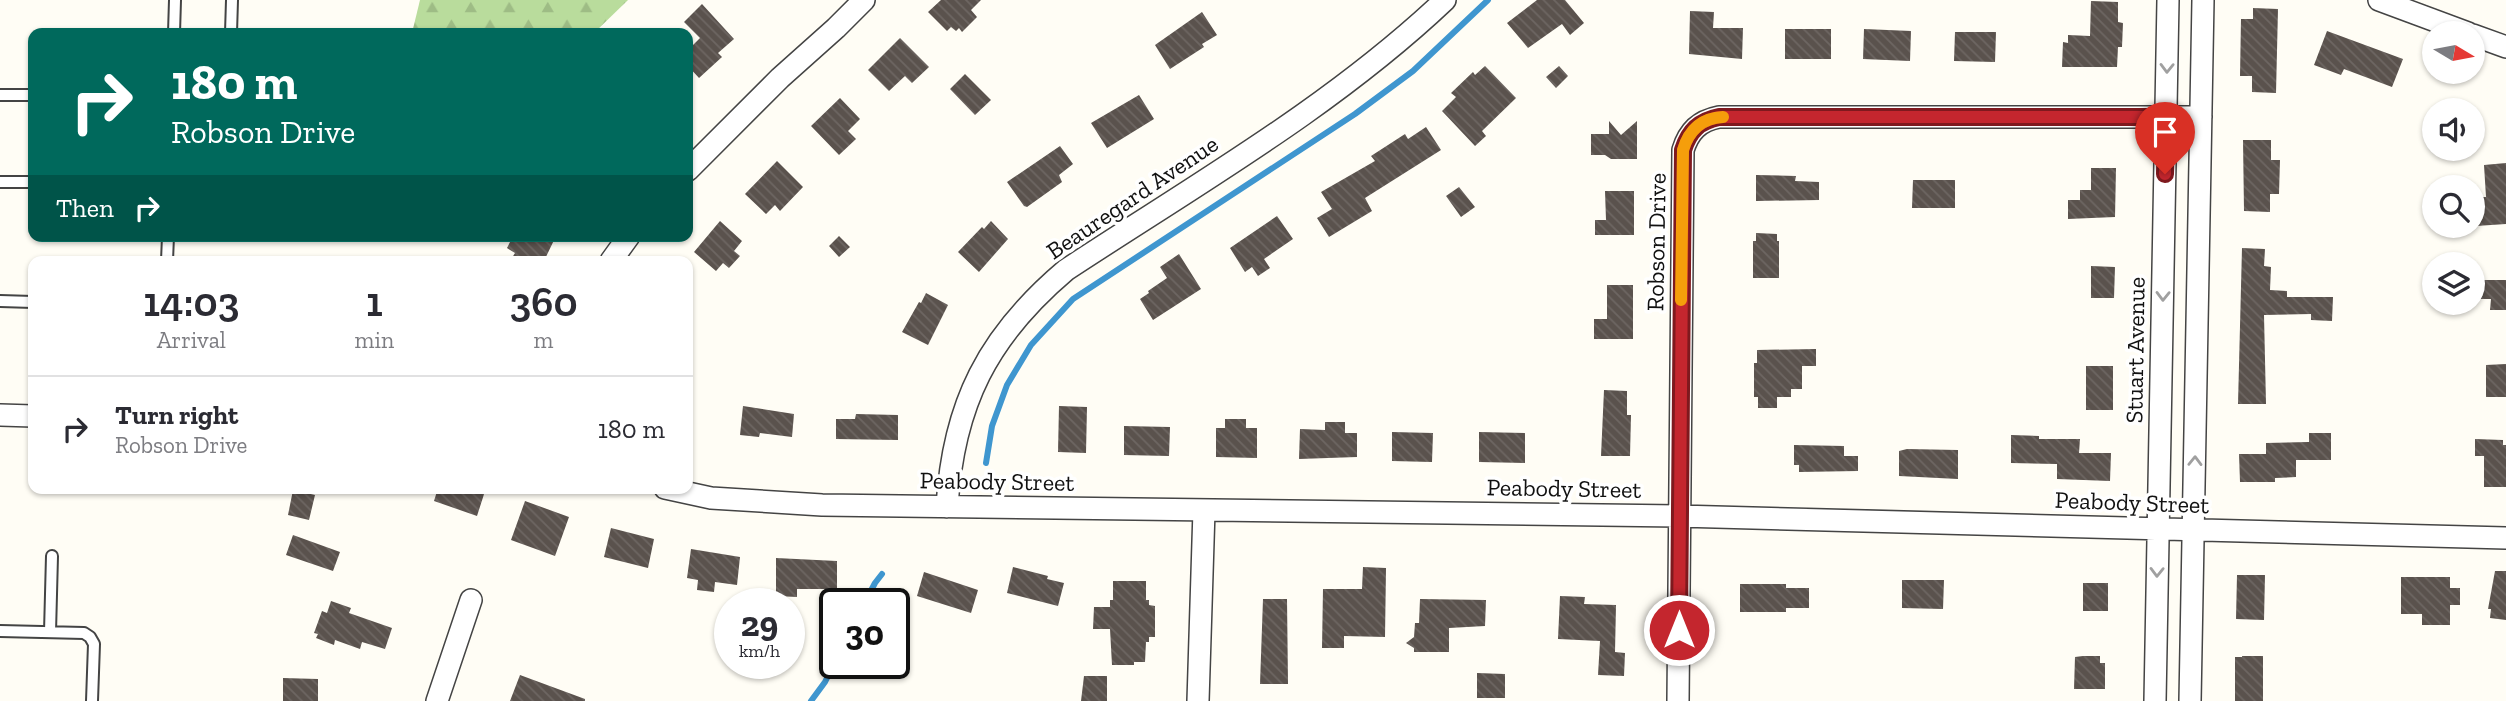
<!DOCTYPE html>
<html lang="en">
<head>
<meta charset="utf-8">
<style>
	:root { --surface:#fff; --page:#f2f2f3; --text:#2b2b33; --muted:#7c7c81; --line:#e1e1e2 }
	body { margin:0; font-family:"Zilla Slab",serif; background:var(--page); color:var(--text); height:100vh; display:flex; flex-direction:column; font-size:26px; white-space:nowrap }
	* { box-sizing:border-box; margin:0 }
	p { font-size:23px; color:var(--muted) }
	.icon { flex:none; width:38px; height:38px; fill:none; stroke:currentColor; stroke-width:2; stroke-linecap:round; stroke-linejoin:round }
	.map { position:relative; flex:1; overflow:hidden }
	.drawer { position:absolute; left:28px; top:256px; width:665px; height:238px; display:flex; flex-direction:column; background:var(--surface); border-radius:14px; box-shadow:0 2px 5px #0004 }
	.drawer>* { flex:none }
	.banner { position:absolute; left:28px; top:28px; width:665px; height:214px; border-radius:14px; box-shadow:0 2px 5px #0004; background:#00695c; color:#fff; overflow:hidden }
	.needle { width:46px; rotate:100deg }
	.controls { position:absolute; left:2422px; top:21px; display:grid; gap:14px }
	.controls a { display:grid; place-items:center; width:63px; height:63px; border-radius:50%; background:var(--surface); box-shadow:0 2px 5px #0004; font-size:35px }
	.speed { position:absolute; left:714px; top:588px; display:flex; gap:14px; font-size:35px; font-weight:700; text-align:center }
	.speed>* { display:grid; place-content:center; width:91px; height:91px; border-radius:50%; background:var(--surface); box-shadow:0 2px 5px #0004; line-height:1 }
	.speed small { font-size:18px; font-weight:400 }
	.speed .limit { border:4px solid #111; border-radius:10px; background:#fff; color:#111 }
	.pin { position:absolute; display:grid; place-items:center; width:60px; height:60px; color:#fff; margin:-72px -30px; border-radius:50% 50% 50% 0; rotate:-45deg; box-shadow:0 0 7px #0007 }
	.pin .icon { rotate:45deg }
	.me { position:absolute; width:77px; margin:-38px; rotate:0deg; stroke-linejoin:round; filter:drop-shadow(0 0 5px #0008) }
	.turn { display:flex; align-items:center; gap:24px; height:147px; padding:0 28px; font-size:32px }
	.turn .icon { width:91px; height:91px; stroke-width:2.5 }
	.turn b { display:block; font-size:49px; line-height:60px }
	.then { display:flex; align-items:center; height:66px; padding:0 28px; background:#0003; gap:14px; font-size:26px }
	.eta { display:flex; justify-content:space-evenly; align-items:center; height:119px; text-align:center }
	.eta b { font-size:42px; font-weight:600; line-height:49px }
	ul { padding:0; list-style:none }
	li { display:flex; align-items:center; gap:21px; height:105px; padding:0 28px; border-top:2px solid var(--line) }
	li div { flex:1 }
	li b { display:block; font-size:26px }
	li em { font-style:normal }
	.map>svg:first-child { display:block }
	.forest { fill:url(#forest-firs) }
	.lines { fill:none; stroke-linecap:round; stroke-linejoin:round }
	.stream { stroke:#3f96cf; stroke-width:6 }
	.building { fill:url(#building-back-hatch) }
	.service-casing { stroke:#444; stroke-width:14 }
	.minor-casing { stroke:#444; stroke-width:24 }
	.service { stroke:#fff; stroke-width:10 }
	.minor { stroke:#fff; stroke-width:21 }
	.oneway { stroke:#a0a0a0 }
	.route-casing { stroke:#7f191e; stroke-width:18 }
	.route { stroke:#c4262e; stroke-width:12 }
	.slow { stroke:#f59e0b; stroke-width:12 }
	.labels { text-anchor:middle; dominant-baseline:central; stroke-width:7; stroke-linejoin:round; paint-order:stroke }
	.street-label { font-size:24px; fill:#111; stroke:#fff }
</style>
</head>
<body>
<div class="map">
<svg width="2506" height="701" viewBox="0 0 2506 701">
	<defs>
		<pattern id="forest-firs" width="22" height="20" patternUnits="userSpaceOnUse" patternTransform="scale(1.75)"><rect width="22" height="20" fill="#b9dc9c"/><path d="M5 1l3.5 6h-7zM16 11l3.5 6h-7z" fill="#9ebc85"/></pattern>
		<pattern id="building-back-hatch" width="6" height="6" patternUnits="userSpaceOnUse" patternTransform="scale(1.75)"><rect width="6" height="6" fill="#5a524d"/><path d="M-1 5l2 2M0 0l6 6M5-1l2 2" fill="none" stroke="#6d6662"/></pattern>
	</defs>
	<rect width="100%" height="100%" fill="#fffdf5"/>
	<path class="forest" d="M420,0h208l-34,33h-182z"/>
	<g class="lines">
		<path class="stream" d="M986,463l6,-37 15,-41 24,-40 42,-46 282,-185 58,-43 75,-71
			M864,604l11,-21 7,-9
			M811,701l14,-19 10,-20"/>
	</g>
	<path class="building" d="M941,0h40l-10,10 6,7 -15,15 -3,-4 -3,3 -5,-4 -4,4 -19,-19z
		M1537,0h28l19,23 -14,12 -8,-11 -34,24 -21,-25z
		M2091,1l27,1v20l5,1 -1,24h-4l-1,20h-55l1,-25 5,1v-8l22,1z
		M702,4l32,35 -16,14 4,4 -23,21 -11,-12v-16l12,-12 -16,-16z
		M2253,8l25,1 -2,84 -24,-1v-16h-12l1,-57h12z
		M1690,11l24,1 -1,16h30l-1,31 -53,-5z
		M1202,12l15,23 -15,9 2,3 -34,22 -15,-24z
		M1785,29h46v30h-46z
		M1864,29l47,2 -1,30 -47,-2z
		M2327,31l76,28 -11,28 -48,-18 -3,6 -27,-10z
		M1955,32h41l-1,30 -41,-1z
		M900,38l29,29 -17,16 -7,-7 -16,15 -21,-21z
		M1485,66l31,32 -34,33 4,5 -11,10 -33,-35 14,-14 -5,-4 22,-21 2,3z
		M1559,66l9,10 -12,12 -10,-11z
		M965,74l26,26 -16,15 -25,-26z
		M1139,95l15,24 -47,29 -16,-25z
		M840,98l20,21 -12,12 8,8 -17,16 -28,-29z
		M1609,121l12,14 16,-14v38h-26l-6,-4h-14v-21h18z
		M1426,127l15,23 -76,48 7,13 -43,26 -12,-19 15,-9 -11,-17 54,-31 -4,-5 34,-22 3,5z
		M2243,140h28v20h9l-1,34h-9v18l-26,-1z
		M1060,146l13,18 -14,11 3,7 -35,25 -3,-1 -17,-24z
		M777,161l26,26 -23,24 -5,-6 -9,9 -21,-20z
		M2506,163v61l-30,2 -1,-17h9l-1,-12h3l-2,-32z
		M2091,168h25l-1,49 -47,2v-19h12v-10h11z
		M1756,175l40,1 -1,5 24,1v18l-63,1z
		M1913,180h42v28h-43z
		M1459,187l16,20 -14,10 -15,-21z
		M1605,191h29v44h-39v-15h11z
		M1277,216l16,23 -29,20 6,9 -12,8 -6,-9 -7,5 -15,-24z
		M720,221l22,20 -8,10 6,5 -11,12 -6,-5 -7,8 -22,-19z
		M991,221l17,18 -29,33 -21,-20 24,-25 2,2z
		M1756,233l21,1v7h2v37h-26v-37h3z
		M513,236h43l-12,25h-34l5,-8 -8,-5z
		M839,236l11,11 -11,10 -10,-11z
		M2242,248l23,1 -1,17 7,1 -1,23 17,1v6h46l-1,24 -21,-1v-6l-47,1 2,89h-28z
		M1179,254l22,35 -48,31 -13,-21 9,-6 -1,-2 19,-13 -7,-11z
		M2091,266l24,1 -1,31h-23z
		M2477,280h29v30h-16l1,-11h-14z
		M1607,285h26v54h-39v-20h13z
		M926,293l22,12 -20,40 -26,-13 17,-30 2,1z
		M1816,349v17h-14v23h-11v8h-14v11h-19v-11h-4v-34h3v-13z
		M2506,364v33h-20v-32z
		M2086,366h27v44h-27z
		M1604,390l23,1v24h4l-1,41h-29z
		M743,406l51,8 -2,23 -32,-4 -1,4 -19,-2z
		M1059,406l28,1 -1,46 -28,-1z
		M856,414l42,1v25l-62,-1v-20h19z
		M1225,419h21v9h11v30l-41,-1v-29h9z
		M1325,422h20v11h12v24l-58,2 1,-30 25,1z
		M1124,426l46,1 -1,29 -45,-1z
		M1392,432l41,1 -1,29 -40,-1z
		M1479,432l46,1v30l-46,-1z
		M2309,433h22v27h-35v17l-21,1v4h-35l-1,-28h27v-11l43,-1z
		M2011,435l28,1v3h41l-1,14h32l-1,28 -53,-2v-15l-46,-1z
		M2475,439l28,1v5h3v42h-22v-31h-9z
		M1794,445l50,1v10h14v15l-59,1v-7h-5z
		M1907,449l51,1v29l-59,-3v-25z
		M438,488h48l-9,28 -43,-15z
		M293,490l22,5 -6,25 -21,-5z
		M525,501l44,16 -14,39 -44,-16z
		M611,528l43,11 -6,29 -44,-11z
		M293,535l47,17 -7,19 -47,-16z
		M691,549l49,8 -3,28 -22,-3 -1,10 -17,-2 1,-10 -11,-2z
		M776,558l61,3v28h-40v8l-21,-1z
		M1013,567l35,9 -1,3 17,4 -6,23 -51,-13z
		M1363,567l23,1 -1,69 -41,-1v12h-22l1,-59h39z
		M2495,571h11v49l-16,-2 1,-9h-3z
		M924,572l54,18 -7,23 -54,-17z
		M2237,575h28l-1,45 -28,-1z
		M2401,577h49v11h10v17h-10v20h-28v-11h-21z
		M1902,580h42l-1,29 -41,-1z
		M1113,581h33v19h3v5l6,1v31h-6v5h-3l-1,20h-11v3h-22l-2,-36h-17l1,-22h16v-7h3z
		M2083,583h25v28h-25z
		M1740,584h46v4h23v20h-23v4h-46z
		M1560,596l25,1 -1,7 32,1 -1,47 10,1 -1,23 -26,-1 2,-34 -42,-2z
		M1263,599h24l1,85h-28z
		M1420,599l66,1 -1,26 -36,2v24h-35v-4l-8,-5 8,-6 1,-14h4z
		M331,601l20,7 -2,5 43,15 -7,21 -23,-7 -2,7 -25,-9 -1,5 -18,-7 2,-4 -4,-1 8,-22 5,2z
		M2083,656h17v7h5v26h-31l1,-32z
		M2242,656h21v45h-28v-44h7z
		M1477,673l28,1v24h-28z
		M520,675l65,24v2h-75z
		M1084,676h23v25h-26z
		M283,678l35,1v22h-35z"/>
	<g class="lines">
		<g class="service-casing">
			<path id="service" d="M174,33l1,-33
				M231,33l1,-33
				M0,95h33
				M0,182h33
				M167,261l1,-25
				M0,301l33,1
				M0,631l84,2 6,4 4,7 -2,57
				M50,632l2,-76"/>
		</g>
		<g class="minor-casing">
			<path id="minor" d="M2379,0l89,33
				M2473,35l33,12
				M688,170l92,-92 56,-50 28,-28
				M611,261l18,-25
				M0,415l33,1
				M665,488l46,10 111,7 857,11 827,22
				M947,507c6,-103 41,-171 119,-237 129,-85 266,-163 379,-270
				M437,701l34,-101
				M1198,701l6,-191
				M1678,701l5,-551c6,-19 16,-29 36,-33h482
				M2155,701l13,-701
				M2190,701l13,-701"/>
		</g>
		<use href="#service" class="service"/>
		<use href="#minor" class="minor"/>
	</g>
	<defs><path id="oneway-chevron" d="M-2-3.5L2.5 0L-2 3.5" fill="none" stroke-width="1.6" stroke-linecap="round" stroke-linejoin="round" transform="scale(1.75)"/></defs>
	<g class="oneway">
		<use href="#oneway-chevron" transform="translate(2167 68) rotate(91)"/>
		<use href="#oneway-chevron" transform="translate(2163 296) rotate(91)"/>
		<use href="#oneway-chevron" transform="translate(2195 461) rotate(-89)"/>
		<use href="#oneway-chevron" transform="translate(2157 572) rotate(91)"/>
	</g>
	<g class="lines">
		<g class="route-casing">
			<path id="route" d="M1679,630l4,-480c6,-19 16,-29 36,-33h447l-1,57"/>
		</g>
		<use href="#route" class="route"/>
		<path class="slow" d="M1681,300l2,-150c6,-20 19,-32 40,-33"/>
	</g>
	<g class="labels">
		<g class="street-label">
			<text transform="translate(1132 197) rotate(-34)">Beauregard Avenue</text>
			<text transform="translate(1656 242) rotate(-89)">Robson Drive</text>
			<text transform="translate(2135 350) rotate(-89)">Stuart Avenue</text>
			<text transform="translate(997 481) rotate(1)">Peabody Street</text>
			<text transform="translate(1564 488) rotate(1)">Peabody Street</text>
			<text transform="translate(2132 502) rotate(2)">Peabody Street</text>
		</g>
	</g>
</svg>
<div class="controls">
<a><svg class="needle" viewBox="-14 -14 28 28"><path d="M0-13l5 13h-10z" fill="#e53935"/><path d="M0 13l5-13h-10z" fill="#7c7c81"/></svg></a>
<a><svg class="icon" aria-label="sound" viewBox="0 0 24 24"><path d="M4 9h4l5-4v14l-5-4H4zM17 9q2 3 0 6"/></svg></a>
<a><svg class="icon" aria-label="search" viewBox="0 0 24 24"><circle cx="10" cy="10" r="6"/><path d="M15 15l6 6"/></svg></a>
<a><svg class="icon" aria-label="layers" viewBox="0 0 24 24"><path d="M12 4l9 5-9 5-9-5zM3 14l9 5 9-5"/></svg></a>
</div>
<div class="speed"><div>29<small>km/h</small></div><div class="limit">30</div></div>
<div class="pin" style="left:2165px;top:174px;background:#d93025"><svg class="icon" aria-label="arrive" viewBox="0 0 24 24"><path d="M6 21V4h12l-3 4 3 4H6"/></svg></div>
<svg class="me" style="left:1679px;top:630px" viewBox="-20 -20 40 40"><circle r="17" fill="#c4262e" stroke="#fff" stroke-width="3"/><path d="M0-11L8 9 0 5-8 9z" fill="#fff"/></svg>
<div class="banner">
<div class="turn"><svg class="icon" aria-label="right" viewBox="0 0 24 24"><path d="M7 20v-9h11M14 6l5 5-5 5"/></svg><div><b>180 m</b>Robson Drive</div></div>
<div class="then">Then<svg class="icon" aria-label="right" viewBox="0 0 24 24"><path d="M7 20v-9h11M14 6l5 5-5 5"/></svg></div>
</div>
<section class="drawer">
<div class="eta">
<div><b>14:03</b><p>Arrival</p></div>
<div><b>1</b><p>min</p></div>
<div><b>360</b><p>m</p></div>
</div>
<ul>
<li><svg class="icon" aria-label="right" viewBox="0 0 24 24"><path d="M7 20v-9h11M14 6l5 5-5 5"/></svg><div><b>Turn right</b><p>Robson Drive</p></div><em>180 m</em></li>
</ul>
</section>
</div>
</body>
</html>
